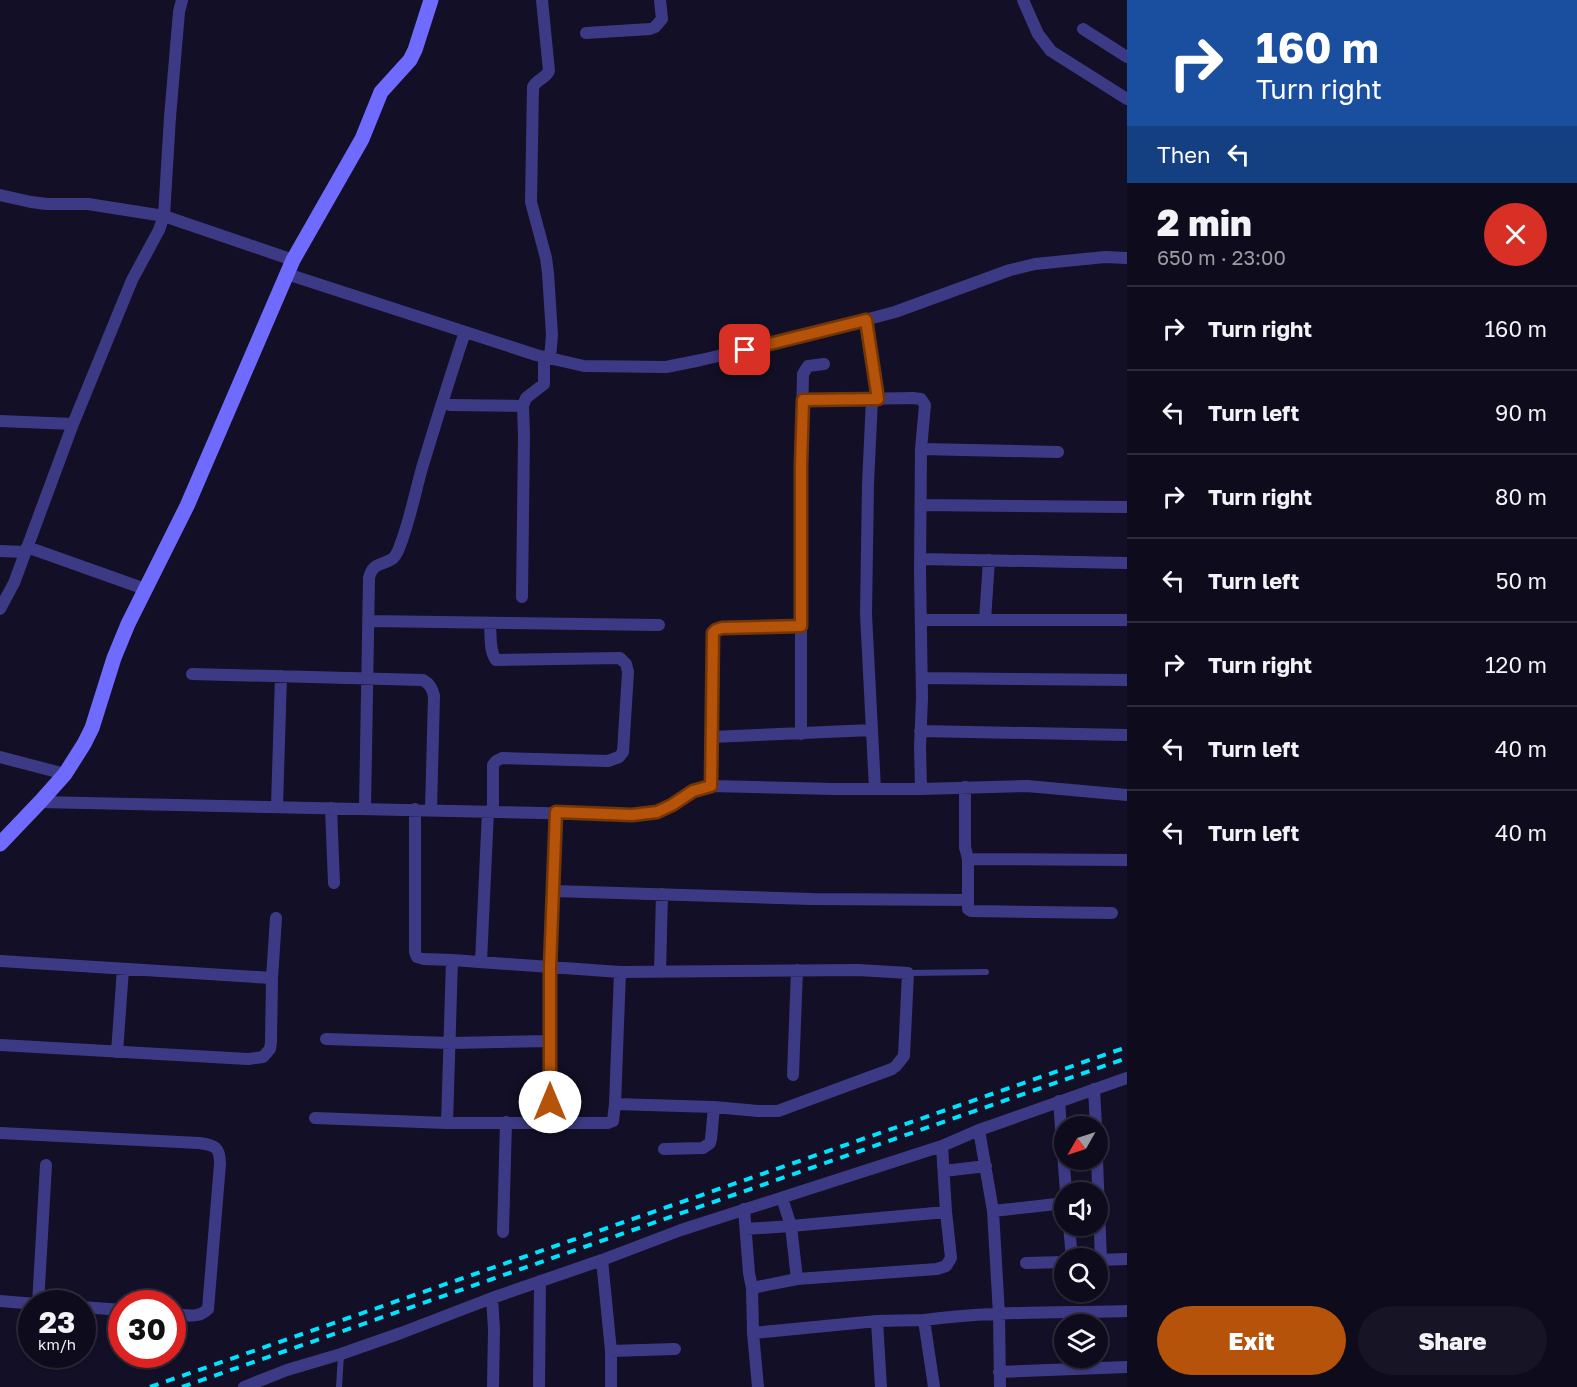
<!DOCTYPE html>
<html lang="en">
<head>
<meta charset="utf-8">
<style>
	:root { --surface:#0e0b1c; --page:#171425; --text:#f1f3f6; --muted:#9b9ba3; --line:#2e2b3b; --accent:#b45309 }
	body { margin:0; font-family:"Golos Text",sans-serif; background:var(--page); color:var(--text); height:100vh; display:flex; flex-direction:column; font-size:22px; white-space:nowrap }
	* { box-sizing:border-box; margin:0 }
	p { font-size:20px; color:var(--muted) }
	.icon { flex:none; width:33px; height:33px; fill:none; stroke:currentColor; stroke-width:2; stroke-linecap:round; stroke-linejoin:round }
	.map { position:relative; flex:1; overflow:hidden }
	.side { display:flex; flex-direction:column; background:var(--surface); width:450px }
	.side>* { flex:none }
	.hud { background:#1a4fa0; color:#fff; overflow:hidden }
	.needle { width:39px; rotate:231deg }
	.buttons { position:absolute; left:1054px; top:1116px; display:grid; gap:12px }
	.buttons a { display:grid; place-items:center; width:54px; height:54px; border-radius:50%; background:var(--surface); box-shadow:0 2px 4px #0004,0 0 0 2px var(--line); font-size:30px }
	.speed { position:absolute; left:18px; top:1290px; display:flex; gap:12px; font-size:30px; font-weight:700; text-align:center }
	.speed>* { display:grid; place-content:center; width:78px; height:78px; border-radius:50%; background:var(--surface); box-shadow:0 2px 4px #0004,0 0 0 2px var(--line); line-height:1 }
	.speed small { font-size:15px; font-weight:400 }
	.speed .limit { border:9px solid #d22; background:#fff; color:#111 }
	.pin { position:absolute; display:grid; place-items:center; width:51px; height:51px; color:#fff; margin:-26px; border-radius:12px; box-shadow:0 3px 9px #0006 }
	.me { position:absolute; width:66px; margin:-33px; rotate:0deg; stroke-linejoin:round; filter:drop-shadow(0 0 4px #0008) }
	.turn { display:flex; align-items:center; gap:21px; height:126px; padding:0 30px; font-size:27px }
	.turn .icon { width:78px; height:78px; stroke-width:2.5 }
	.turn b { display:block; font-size:42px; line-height:51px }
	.then { display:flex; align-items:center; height:57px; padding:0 30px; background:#0003; gap:12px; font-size:22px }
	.round { display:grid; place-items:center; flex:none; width:63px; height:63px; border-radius:32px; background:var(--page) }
	.summary { display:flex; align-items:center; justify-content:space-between; height:102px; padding:0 30px }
	h1 { font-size:36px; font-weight:800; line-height:45px }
	.cta { display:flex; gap:12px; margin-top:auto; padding:12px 30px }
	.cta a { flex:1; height:69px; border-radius:36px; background:var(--accent); color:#fff; font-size:24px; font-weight:800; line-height:69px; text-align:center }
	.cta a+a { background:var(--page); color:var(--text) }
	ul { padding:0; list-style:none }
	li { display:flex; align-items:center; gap:18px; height:84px; padding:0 30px; border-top:2px solid var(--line) }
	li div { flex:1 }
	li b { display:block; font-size:22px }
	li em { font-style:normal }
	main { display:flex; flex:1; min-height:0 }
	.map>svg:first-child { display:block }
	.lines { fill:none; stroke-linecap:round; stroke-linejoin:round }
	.lane { stroke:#3d3a85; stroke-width:6 }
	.street { stroke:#3d3a85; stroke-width:12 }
	.secondary { stroke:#6f6bff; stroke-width:15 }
	.rail { stroke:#00e5ff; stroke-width:4; stroke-dasharray:9 8; stroke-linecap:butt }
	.route-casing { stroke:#753606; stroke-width:15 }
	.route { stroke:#b45309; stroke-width:10 }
</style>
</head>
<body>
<main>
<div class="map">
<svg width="1127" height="1387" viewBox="0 0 1127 1387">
	<rect width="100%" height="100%" fill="#130f26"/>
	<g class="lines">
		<path class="lane" d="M908,973l78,-1
			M339,1387l2,-32"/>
		<path class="street" d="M542,0l7,71c-4,8 -12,8 -16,16l-2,115 15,56 2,15 4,62 -2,23
			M1023,0l15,34 13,17 76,48
			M1083,29l44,28
			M586,33l64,-4 5,-2 7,-8 -2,-19
			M0,195l31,7 16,2h41l76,12 129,44
			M287,274l249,81 48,11 82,1 35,-7 111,-26 83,-22 115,-42 25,-6 70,-7 22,1
			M866,320l12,79
			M872,399l-4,85 -2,130 9,175
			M803,400l110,-2 8,1 4,6 -4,44 -1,121 2,128 -2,49 1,42
			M450,405l73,1
			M0,421l73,3
			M921,449l137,3
			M921,505l206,2
			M27,547l118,42
			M0,551l25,1
			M920,559l207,4
			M522,597l2,-161 -1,-30 3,-8 18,-14v-27
			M0,609l14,-26 59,-159 59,-144 27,-50 5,-14 6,-99 9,-105 3,-12
			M921,620h206
			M985,620l4,-60
			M369,621l290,4
			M490,623c1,11 -1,28 6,37l124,-2 6,6 2,8 -5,80 -4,5 -11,4 -106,-3 -6,3 -3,4v46
			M192,674l231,6c7,4 9,8 11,16l-3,114
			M922,678l205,2
			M920,731l207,4
			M801,734v-269l2,-91 5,-8 16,-2
			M711,737l161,-7
			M0,757l65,17
			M711,786l2,-153 2,-3 6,-2 80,-2
			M40,802l592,13 25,-3 15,-7 21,-14 18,-5 123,3h87l106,-3 100,9
			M277,806l4,-130
			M331,808l3,75
			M365,808l4,-230c4,-16 12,-12 23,-19 5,-3 7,-11 9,-16 9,-24 14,-50 21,-75 14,-46 28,-91 43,-136
			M415,809v143l2,5 7,2 28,1 -5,163h161l5,-2 2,-17 5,-132
			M968,859l159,1
			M553,891l259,8 156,1v-41l-3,-12v-60
			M968,900v9l3,2 141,2
			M452,960l168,12 238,-2 50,3 -4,83 -8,10 -4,3 -114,42h-20l-44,-4 -99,-3
			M0,961l272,17
			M481,962l7,-151
			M660,972l2,-78
			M326,1039l124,4 100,-2
			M0,1045l248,14 15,-2 7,-8 1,-7 1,-64 4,-60
			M117,1052l6,-83
			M793,1075l4,-105
			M1094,1089l2,37
			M1059,1101l7,91
			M315,1118l132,5
			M550,1122v-155l6,-155
			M0,1133l199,10c16,2 21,4 21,21l-12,145c-10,10 -22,6 -36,5
			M664,1149l39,-1 7,-5 1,-4 3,-32
			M1097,1160l4,99
			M944,1171l42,-5
			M744,1209l5,64 3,15 1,45 5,54
			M993,1211l72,-8
			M1069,1226l3,32
			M746,1229l45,-3 -9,-28
			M503,1232l3,-110
			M602,1260l9,91v36
			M1098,1260l29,-1
			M1026,1263l39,-1
			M797,1279l-6,-53 155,-14
			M752,1288l45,-9 140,-10 9,-3 5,-8 -5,-46 -4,-66
			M492,1298l2,31 -1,58
			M0,1301l36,3
			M38,1304l8,-139
			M82,1307l40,3
			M924,1320c67,-9 136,-7 203,-9
			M753,1333l124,-12
			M611,1351l64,-2
			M999,1372l128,-5
			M244,1387l43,-17 54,-16 60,-21 91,-35 110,-38 79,-30 261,-84 37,-16
			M539,1387l1,-106
			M881,1387l-4,-66 47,-1 10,67
			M1000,1387l-1,-73 -6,-103 -14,-81 148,-52"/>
		<path class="secondary" d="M0,844l40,-42 25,-28 19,-30 8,-16 22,-70 14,-34 59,-118 106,-246 69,-121 19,-47 29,-32 5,-10 16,-50"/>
		<path class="rail" d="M150,1387l977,-340
			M182,1387l945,-329"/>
	</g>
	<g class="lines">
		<g class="route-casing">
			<path id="route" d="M550,1102v-135l6,-155 76,3 25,-3 15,-7 21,-14 18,-5 2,-153 3,-3 6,-2 79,-2v-161l2,-65 75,-1 -12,-79 -121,30"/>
		</g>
		<use href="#route" class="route"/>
	</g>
</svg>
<div class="buttons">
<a><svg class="needle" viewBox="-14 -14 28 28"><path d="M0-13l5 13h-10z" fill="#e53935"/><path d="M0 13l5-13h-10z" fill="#9b9ba3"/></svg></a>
<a><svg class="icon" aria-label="sound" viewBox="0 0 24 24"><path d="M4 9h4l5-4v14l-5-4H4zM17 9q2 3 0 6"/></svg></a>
<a><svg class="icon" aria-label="search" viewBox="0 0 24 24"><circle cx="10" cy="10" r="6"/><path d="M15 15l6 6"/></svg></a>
<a><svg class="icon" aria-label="layers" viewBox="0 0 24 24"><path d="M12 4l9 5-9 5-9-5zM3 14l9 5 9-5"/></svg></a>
</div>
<div class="speed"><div>23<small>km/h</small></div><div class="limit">30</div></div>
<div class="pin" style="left:745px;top:350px;background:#d93025"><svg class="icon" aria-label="arrive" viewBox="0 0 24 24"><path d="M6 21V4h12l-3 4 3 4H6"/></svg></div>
<svg class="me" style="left:550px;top:1102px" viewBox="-20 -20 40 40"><circle r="19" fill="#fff"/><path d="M0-13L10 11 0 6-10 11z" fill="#b45309"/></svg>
</div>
<section class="side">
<div class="hud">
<div class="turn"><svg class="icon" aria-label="right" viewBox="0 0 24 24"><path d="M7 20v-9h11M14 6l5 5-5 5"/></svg><div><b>160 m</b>Turn right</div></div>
<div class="then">Then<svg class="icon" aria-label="left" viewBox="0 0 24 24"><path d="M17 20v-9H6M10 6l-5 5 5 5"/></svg></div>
</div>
<div class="summary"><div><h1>2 min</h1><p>650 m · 23:00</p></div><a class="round" style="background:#d93025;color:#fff"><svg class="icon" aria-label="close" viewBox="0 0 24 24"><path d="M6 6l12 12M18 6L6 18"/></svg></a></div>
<ul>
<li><svg class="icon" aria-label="right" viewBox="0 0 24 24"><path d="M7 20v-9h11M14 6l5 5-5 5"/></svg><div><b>Turn right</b></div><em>160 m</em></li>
<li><svg class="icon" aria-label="left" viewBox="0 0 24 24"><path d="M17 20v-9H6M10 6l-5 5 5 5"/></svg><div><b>Turn left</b></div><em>90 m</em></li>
<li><svg class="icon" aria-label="right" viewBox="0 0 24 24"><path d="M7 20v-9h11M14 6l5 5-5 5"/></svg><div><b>Turn right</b></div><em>80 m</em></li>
<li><svg class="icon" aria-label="left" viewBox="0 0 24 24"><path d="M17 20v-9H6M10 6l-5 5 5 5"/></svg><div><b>Turn left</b></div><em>50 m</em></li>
<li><svg class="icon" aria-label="right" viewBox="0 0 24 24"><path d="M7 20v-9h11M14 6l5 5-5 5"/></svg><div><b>Turn right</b></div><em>120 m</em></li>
<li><svg class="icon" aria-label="left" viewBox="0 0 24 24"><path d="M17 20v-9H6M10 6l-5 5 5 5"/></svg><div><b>Turn left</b></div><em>40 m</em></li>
<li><svg class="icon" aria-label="left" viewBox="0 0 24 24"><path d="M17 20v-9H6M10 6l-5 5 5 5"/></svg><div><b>Turn left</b></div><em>40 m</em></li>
</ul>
<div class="cta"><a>Exit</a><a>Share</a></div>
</section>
</main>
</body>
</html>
